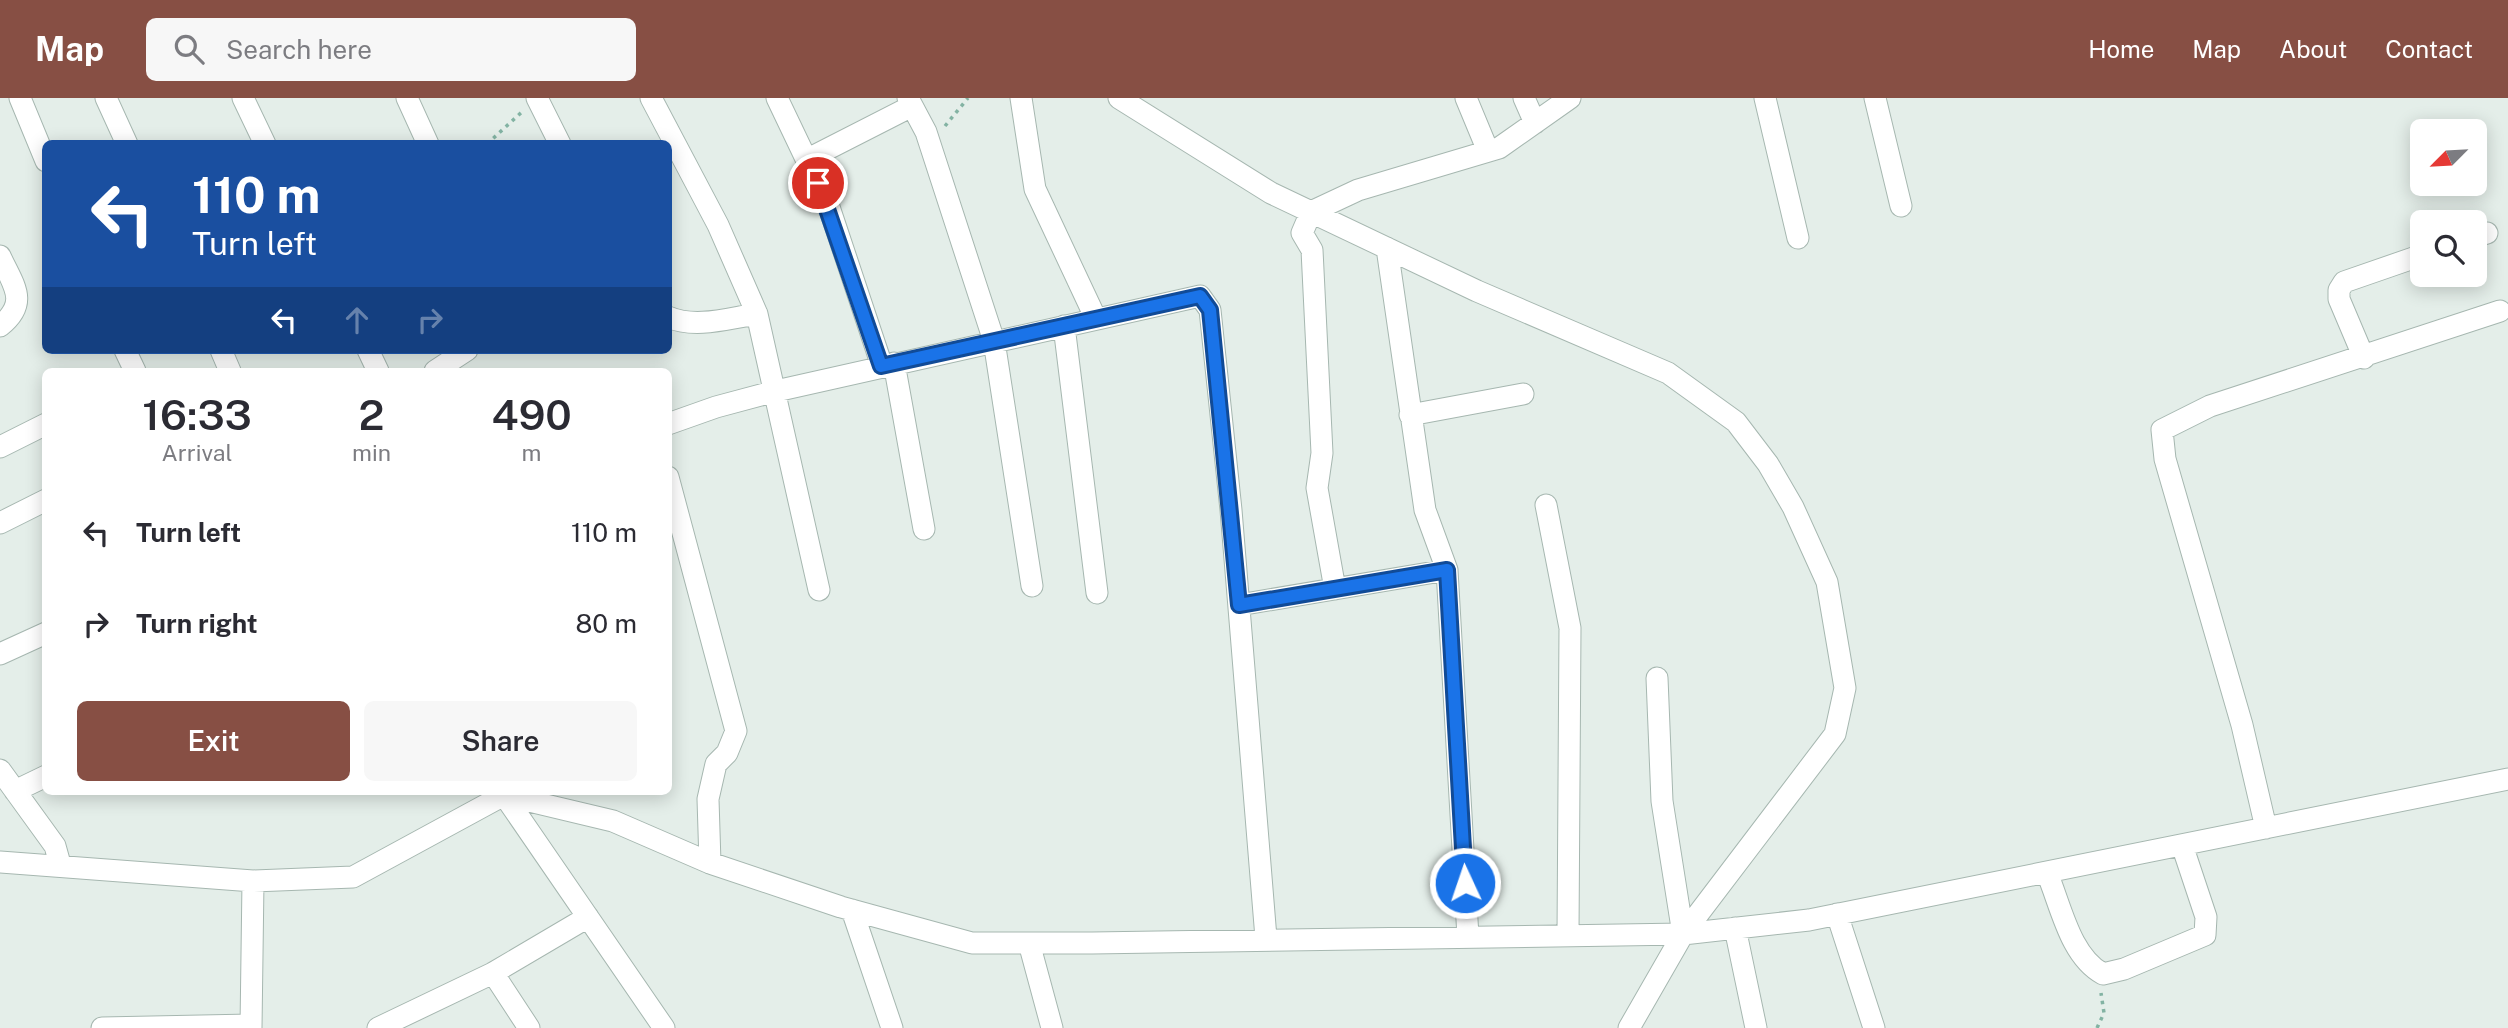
<!DOCTYPE html>
<html lang="en">
<head>
<meta charset="utf-8">
<style>
	:root { --surface:#fff; --page:#f7f7f7; --text:#2b2b33; --muted:#7c7c81; --accent:#874f44 }
	body { margin:0; font-family:"Public Sans",sans-serif; background:var(--page); color:var(--text); height:100vh; display:flex; flex-direction:column; font-size:26px; white-space:nowrap }
	* { box-sizing:border-box; margin:0 }
	p { font-size:23px; color:var(--muted) }
	.icon { flex:none; width:38px; height:38px; fill:none; stroke:currentColor; stroke-width:2; stroke-linecap:round; stroke-linejoin:round }
	.map { position:relative; flex:1; overflow:hidden }
	.sheet { position:absolute; left:42px; top:270px; width:630px; height:427px; display:flex; flex-direction:column; background:var(--surface); border-radius:10px; box-shadow:0 4px 18px #0003 }
	.sheet>* { flex:none }
	.guide { position:absolute; left:42px; top:42px; width:630px; height:214px; border-radius:10px; box-shadow:0 4px 18px #0003; background:#1a4fa0; color:#fff; overflow:hidden }
	.needle { width:46px; rotate:246deg }
	.controls { position:absolute; left:2410px; top:21px; display:grid; gap:14px }
	.controls a { display:grid; place-items:center; width:77px; height:77px; border-radius:10px; background:var(--surface); box-shadow:0 4px 18px #0003; font-size:35px }
	.pin { position:absolute; display:grid; place-items:center; width:60px; height:60px; color:#fff; margin:-30px; border:4px solid #fff; border-radius:50%; box-shadow:0 2px 7px #0007 }
	.me { position:absolute; width:77px; margin:-38px; rotate:357deg; stroke-linejoin:round; filter:drop-shadow(0 0 5px #0008) }
	.turn { display:flex; align-items:center; gap:24px; height:147px; padding:0 35px; font-size:32px }
	.turn .icon { width:91px; height:91px; stroke-width:2.5 }
	.turn b { display:block; font-size:49px; line-height:60px }
	.lanes { display:flex; align-items:center; height:66px; padding:0 35px; background:#0003; justify-content:center; gap:35px; direction:ltr }
	.lanes .off { opacity:.35 }
	.eta { display:flex; justify-content:space-evenly; align-items:center; height:119px; text-align:center }
	.eta b { font-size:42px; font-weight:600; line-height:49px }
	.action { display:flex; gap:14px; margin-top:auto; padding:14px 35px }
	.action a { flex:1; height:80px; border-radius:10px; background:var(--accent); color:#fff; font-size:28px; font-weight:600; line-height:80px; text-align:center }
	.action a+a { background:var(--page); color:var(--text) }
	ul { padding:0; list-style:none }
	li { display:flex; align-items:center; gap:21px; height:91px; padding:0 35px }
	li div { flex:1 }
	li b { display:block; font-size:26px }
	li em { font-style:normal }
	header { display:flex; align-items:center; gap:42px; box-sizing:border-box; height:98px; padding:0 35px; background:var(--accent); color:#fff }
	header strong { font-size:33px }
	nav { display:flex; gap:38px; margin-inline-start:auto; font-size:24px }
	.search { width:490px; height:63px; background:var(--page); display:flex; align-items:center; gap:18px; box-sizing:border-box; padding:0 24px; border-radius:10px; color:var(--muted); font-size:26px }
	.map>svg:first-child { display:block }
	.lines { fill:none; stroke-linecap:round; stroke-linejoin:round }
	.minor-casing { stroke:#a6b7b0; stroke-width:23 }
	.path { stroke:#83b3a3; stroke-width:3.5; stroke-dasharray:3.5 5; stroke-linecap:butt }
	.minor { stroke:#fff; stroke-width:21 }
	.route-casing { stroke:#114b97; stroke-width:18 }
	.route { stroke:#1a73e8; stroke-width:12 }
</style>
</head>
<body>
<header>
<strong>Map</strong>
<div class="search"><svg class="icon" aria-label="search" viewBox="0 0 24 24"><circle cx="10" cy="10" r="6"/><path d="M15 15l6 6"/></svg>Search here</div>
<nav><a>Home</a><a>Map</a><a>About</a><a>Contact</a></nav>
</header>
<div class="map">
<svg width="2508" height="930" viewBox="0 0 2508 930">
	<rect width="100%" height="100%" fill="#e4eee9"/>
	<g class="lines">
		<g class="minor-casing">
			<path id="minor" d="M20,0l26,63
				M106,0l21,46
				M243,0l22,46
				M407,0l21,46
				M537,0l23,46
				M651,0l67,127 39,89 62,276
				M777,0l52,109 53,159
				M908,0l18,34 68,209 38,245
				M1021,0l14,91 61,130
				M1119,0l152,95 206,98 191,82 68,49 32,42 25,43 34,75 18,106 -10,46 -152,200 -54,94
				M1466,0l22,53
				M1524,0l11,25
				M1765,0l33,140
				M1875,0l26,108
				M808,61l104,-53
				M2474,139l13,-4
				M1387,150l38,262 22,60 21,367
				M0,158c13,29 30,46 0,70
				M668,219c28,12 61,1 89,-3
				M1064,228l33,267
				M125,252l10,21
				M221,252l9,21
				M368,252l10,21
				M2364,260l-25,-59v-9l5,-8 78,-27
				M894,265l30,166
				M435,273l32,-21
				M1410,317l113,-21
				M668,326l48,-17 60,-16 424,-95 10,14 21,200 35,428
				M0,349l46,-23
				M668,379l68,254 -9,22 -11,11 -8,35 2,64
				M1546,407l24,123 -2,307
				M0,425l46,-23
				M1335,491l-18,-101 5,-35 -10,-203 -10,-17 9,-21 47,-22 141,-42 71,-50
				M1239,507l208,-35
				M0,556l46,-21
				M1657,580l5,123 21,133
				M0,672l55,76 5,18
				M15,693l31,-15
				M504,697l160,233
				M2266,730l-24,-103 -77,-266 -3,-29 48,-24 290,-95
				M0,764l253,19 100,-4 151,-82 109,26 97,42 131,44 131,36h120l591,-9 126,-14 699,-141
				M2047,775c14,33 23,83 56,101l21,-5 81,-34 1,-18 -24,-72
				M852,812l40,118
				M1837,816l37,114
				M1735,830l21,100
				M1029,845l23,85
				M493,875l36,55
				M102,930l149,-3
				M251,930l2,-147
				M378,930l115,-55 95,-56"/>
		</g>
		<path class="path" d="M945,28l23,-28
			M487,46l37,-34
			M2097,930l7,-15 -3,-20"/>
		<use href="#minor" class="minor"/>
	</g>
	<g class="lines">
		<g class="route-casing">
			<path id="route" d="M818,85l63,183 319,-70 10,14 29,295 208,-35 18,313"/>
		</g>
		<use href="#route" class="route"/>
	</g>
</svg>
<div class="controls">
<a><svg class="needle" viewBox="-14 -14 28 28"><path d="M0-13l5 13h-10z" fill="#e53935"/><path d="M0 13l5-13h-10z" fill="#7c7c81"/></svg></a>
<a><svg class="icon" aria-label="search" viewBox="0 0 24 24"><circle cx="10" cy="10" r="6"/><path d="M15 15l6 6"/></svg></a>
</div>
<div class="pin" style="left:818px;top:85px;background:#d93025"><svg class="icon" aria-label="arrive" viewBox="0 0 24 24"><path d="M6 21V4h12l-3 4 3 4H6"/></svg></div>
<svg class="me" style="left:1465px;top:785px" viewBox="-20 -20 40 40"><circle r="17" fill="#1a73e8" stroke="#fff" stroke-width="3"/><path d="M0-11L8 9 0 5-8 9z" fill="#fff"/></svg>
<div class="guide">
<div class="turn"><svg class="icon" aria-label="left" viewBox="0 0 24 24"><path d="M17 20v-9H6M10 6l-5 5 5 5"/></svg><div><b>110 m</b>Turn left</div></div>
<div class="lanes"><svg class="icon" aria-label="left" viewBox="0 0 24 24"><path d="M17 20v-9H6M10 6l-5 5 5 5"/></svg><svg class="icon off" aria-label="ahead" viewBox="0 0 24 24"><path d="M12 20V5M6 11l6-6 6 6"/></svg><svg class="icon off" aria-label="right" viewBox="0 0 24 24"><path d="M7 20v-9h11M14 6l5 5-5 5"/></svg></div>
</div>
<section class="sheet">
<div class="eta">
<div><b>16:33</b><p>Arrival</p></div>
<div><b>2</b><p>min</p></div>
<div><b>490</b><p>m</p></div>
</div>
<ul>
<li><svg class="icon" aria-label="left" viewBox="0 0 24 24"><path d="M17 20v-9H6M10 6l-5 5 5 5"/></svg><div><b>Turn left</b></div><em>110 m</em></li>
<li><svg class="icon" aria-label="right" viewBox="0 0 24 24"><path d="M7 20v-9h11M14 6l5 5-5 5"/></svg><div><b>Turn right</b></div><em>80 m</em></li>
</ul>
<div class="action"><a>Exit</a><a>Share</a></div>
</section>
</div>
</body>
</html>
